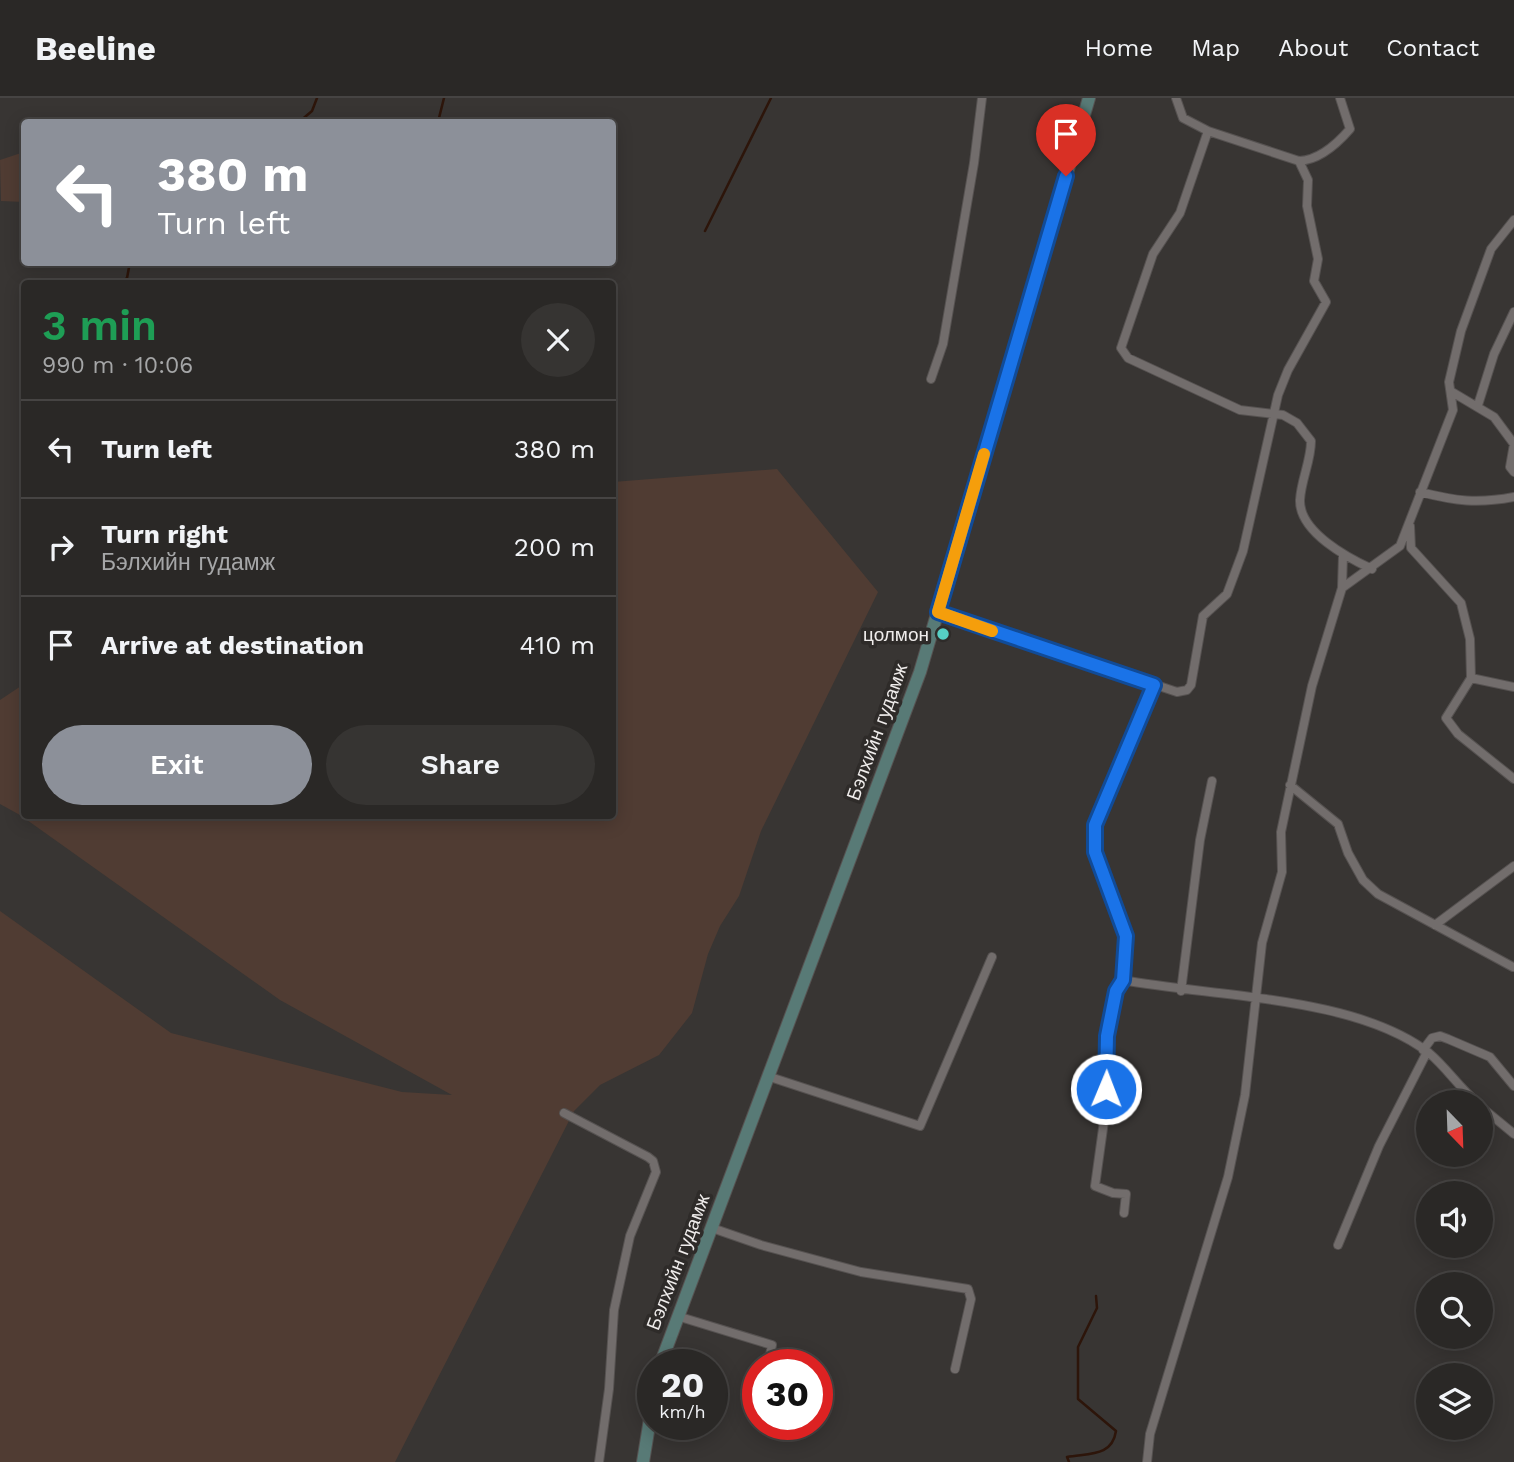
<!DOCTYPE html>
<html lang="en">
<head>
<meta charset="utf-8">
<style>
	:root { --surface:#2a2826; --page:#363432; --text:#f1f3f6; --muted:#a5a6a7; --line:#464443; --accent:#8c9099 }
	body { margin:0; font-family:"Work Sans",sans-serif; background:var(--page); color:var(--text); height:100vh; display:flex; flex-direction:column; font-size:26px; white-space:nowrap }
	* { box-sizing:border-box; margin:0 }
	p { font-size:23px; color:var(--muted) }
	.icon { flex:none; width:38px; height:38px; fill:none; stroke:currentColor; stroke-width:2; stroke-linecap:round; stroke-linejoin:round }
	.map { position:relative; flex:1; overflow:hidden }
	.sheet { position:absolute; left:21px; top:182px; width:595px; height:539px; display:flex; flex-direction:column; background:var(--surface); border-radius:7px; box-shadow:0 4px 18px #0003,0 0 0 2px var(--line) }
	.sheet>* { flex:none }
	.hud { position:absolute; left:21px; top:21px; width:595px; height:147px; border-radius:7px; box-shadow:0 4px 18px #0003,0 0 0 2px var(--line); background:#8c9099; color:#fff; overflow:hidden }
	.needle { width:46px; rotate:157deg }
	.fabs { position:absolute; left:1416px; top:992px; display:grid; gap:14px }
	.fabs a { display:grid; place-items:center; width:77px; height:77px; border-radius:50%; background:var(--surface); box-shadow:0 4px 18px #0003,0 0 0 2px var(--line); font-size:35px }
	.speed { position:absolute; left:637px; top:1251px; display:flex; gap:14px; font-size:35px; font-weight:700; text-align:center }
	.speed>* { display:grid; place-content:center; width:91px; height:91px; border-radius:50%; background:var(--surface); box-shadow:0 4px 18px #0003,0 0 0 2px var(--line); line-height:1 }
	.speed small { font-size:18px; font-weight:400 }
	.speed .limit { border:10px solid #d22; background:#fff; color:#111 }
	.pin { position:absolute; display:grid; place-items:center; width:60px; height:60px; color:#fff; margin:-72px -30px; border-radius:50% 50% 50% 0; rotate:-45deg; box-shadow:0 0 7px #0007 }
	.pin .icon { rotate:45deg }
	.me { position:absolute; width:77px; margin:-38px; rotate:1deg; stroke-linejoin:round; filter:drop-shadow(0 0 5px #0008) }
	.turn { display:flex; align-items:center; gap:24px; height:147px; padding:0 21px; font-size:32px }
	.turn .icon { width:91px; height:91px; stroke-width:2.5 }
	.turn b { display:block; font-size:49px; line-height:60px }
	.round { display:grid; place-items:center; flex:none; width:74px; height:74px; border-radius:37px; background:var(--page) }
	.overview { display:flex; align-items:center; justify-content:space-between; height:119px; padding:0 21px }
	h1 { font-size:42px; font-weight:600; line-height:52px; color:#1e9e55 }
	.action { display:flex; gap:14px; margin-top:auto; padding:14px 21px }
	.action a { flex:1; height:80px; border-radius:42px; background:var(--accent); color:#fff; font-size:28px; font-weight:600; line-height:80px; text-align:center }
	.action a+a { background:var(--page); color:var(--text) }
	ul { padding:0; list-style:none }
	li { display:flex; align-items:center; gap:21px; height:98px; padding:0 21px; border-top:2px solid var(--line) }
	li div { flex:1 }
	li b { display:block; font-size:26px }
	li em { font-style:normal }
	header { display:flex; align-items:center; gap:42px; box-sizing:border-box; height:98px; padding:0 35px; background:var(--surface); border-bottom:2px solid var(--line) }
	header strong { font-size:33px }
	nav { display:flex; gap:38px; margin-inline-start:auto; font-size:24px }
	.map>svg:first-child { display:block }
	.green { fill:#503c33 }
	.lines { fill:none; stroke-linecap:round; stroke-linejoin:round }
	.stream { stroke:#2d150a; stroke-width:2.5 }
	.minor-casing { stroke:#565251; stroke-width:10 }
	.secondary-casing { stroke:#565251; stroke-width:14 }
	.minor { stroke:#726d6c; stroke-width:8 }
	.secondary { stroke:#587a76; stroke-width:12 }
	.route-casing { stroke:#114b97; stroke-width:18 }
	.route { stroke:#1a73e8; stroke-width:12 }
	.slow { stroke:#f59e0b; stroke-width:12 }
	.poi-dot { fill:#56cec3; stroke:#2e2b29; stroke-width:2.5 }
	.labels { text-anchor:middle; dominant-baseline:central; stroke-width:7; stroke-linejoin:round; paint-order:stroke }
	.poi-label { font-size:19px; fill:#efeceb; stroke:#2e2b29; text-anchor:end }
	.street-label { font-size:19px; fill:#efeceb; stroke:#2e2b29 }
</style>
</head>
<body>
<header>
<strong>Beeline</strong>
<nav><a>Home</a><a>Map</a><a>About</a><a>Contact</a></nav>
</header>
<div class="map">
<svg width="1514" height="1364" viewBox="0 0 1514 1364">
	<rect width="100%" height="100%" fill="#383533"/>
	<path class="green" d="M24,54v50l-23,-1 -1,-41z
		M777,371l101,123 -117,239 -22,65 -19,30 -12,28 -16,59 -33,42 -59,30 -26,26 -179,351h-395v-551l171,122 231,59 50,3 -172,-95 -260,-185 -20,-11v-104l24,-16v132h588l1,-334z"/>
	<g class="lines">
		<path class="stream" d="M299,24l13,-11 5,-13
			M438,24l6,-24
			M705,133l66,-133
			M118,186l9,-6 3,-16
			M1069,1364l-2,-5c22,-4 45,0 49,-26l-38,-32v-52l19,-39 -1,-12"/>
		<g class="minor-casing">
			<path id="minor" d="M1176,0l7,20 25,13 91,30c21,-1 38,-17 51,-32l-10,-31
				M1208,33l-28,82 -27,41 -32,94 7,10 112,52 43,5 14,8 14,18c0,20 -10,39 -11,59 -1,32 48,58 72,69
				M931,281l12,-35 31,-181 8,-65
				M1452,294l42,25 20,27 -4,23 4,5
				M1478,307l16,-51 20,-42
				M1420,394c36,9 57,12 94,5
				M1410,428l1,22 50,55 9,36 1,39 -25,40 12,16 56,45
				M1342,490l1,-33
				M938,514l239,80 10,-2 4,-5 12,-69 24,-22 16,-43 35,-156 10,-25 38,-68 -12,-21 4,-22 -11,-53 1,-26 -9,-19
				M1471,580l43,9
				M1290,687l48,39 10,29 15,27 15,14 135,73
				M1435,827l79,-59
				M1123,882c90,17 233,16 306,73 18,15 31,36 48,49
				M1181,893l19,-151 12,-59
				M1423,952l9,-12 8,-2 8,3 42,18 24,29
				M767,978l153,50 72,-169
				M1480,1008l34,28
				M564,1015l84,44 5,4 3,11 -26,64 -16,74 -5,79 -10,73
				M1124,1115l2,-19 -13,-1 -18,-7 10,-72 2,-78 9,-45 7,-11 3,-44 -31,-84v-27l59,-140
				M712,1130l49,17 100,27 107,17 3,10 -16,70
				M1338,1147l41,-99 48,-94
				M677,1218l95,29 -4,20
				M817,1307l10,3
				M1147,1364l3,-28 78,-257 17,-82 17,-152 20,-71 -1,-40 31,-146 30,-98 58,-42 53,-136 -4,-28 12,-51 30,-82 23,-29"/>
		</g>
		<g class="secondary-casing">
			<path id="secondary" d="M660,1267l260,-693 169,-574
				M643,1364l10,-61"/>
		</g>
		<use href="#minor" class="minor"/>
		<use href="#secondary" class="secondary"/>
	</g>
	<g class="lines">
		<g class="route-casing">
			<path id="route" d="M1066,78l-128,436 216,73 -59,140v27l31,84 -3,44 -7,11 -9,45 -1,53"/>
		</g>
		<use href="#route" class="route"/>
		<path class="slow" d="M984,356l-46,158 54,19"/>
	</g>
	<circle class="poi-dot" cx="943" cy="536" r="7"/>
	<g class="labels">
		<g class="poi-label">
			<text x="929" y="536">цолмон</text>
		</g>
		<g class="street-label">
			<text transform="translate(877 634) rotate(-70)">Бэлхийн гудамж</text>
			<text transform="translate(678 1164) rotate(-69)">Бэлхийн гудамж</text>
		</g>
	</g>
</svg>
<div class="fabs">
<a><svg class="needle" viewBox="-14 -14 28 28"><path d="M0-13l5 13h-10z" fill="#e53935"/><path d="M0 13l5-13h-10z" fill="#a5a6a7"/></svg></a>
<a><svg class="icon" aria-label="sound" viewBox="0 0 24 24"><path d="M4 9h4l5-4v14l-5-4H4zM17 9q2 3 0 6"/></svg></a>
<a><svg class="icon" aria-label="search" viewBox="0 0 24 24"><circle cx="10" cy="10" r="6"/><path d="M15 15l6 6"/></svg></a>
<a><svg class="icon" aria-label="layers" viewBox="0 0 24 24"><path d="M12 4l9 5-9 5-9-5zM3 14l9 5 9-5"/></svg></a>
</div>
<div class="speed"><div>20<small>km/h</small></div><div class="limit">30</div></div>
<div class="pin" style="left:1066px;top:78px;background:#d93025"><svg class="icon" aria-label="arrive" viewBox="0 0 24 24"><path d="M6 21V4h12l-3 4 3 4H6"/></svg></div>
<svg class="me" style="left:1106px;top:991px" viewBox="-20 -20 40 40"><circle r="17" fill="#1a73e8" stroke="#fff" stroke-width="3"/><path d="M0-11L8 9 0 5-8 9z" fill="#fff"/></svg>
<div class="hud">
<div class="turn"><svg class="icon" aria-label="left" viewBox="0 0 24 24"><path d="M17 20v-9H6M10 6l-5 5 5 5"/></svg><div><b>380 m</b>Turn left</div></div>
</div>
<section class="sheet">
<div class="overview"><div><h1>3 min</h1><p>990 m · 10:06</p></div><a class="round"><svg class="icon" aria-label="close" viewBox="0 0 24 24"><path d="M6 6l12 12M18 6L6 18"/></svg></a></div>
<ul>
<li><svg class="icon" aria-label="left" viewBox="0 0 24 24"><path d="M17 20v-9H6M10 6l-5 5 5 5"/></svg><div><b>Turn left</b></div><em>380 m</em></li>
<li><svg class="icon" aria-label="right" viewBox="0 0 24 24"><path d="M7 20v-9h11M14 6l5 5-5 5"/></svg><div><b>Turn right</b><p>Бэлхийн гудамж</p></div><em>200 m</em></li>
<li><svg class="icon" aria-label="arrive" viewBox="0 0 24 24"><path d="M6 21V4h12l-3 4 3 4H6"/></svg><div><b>Arrive at destination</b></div><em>410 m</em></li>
</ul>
<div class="action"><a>Exit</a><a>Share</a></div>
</section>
</div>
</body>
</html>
